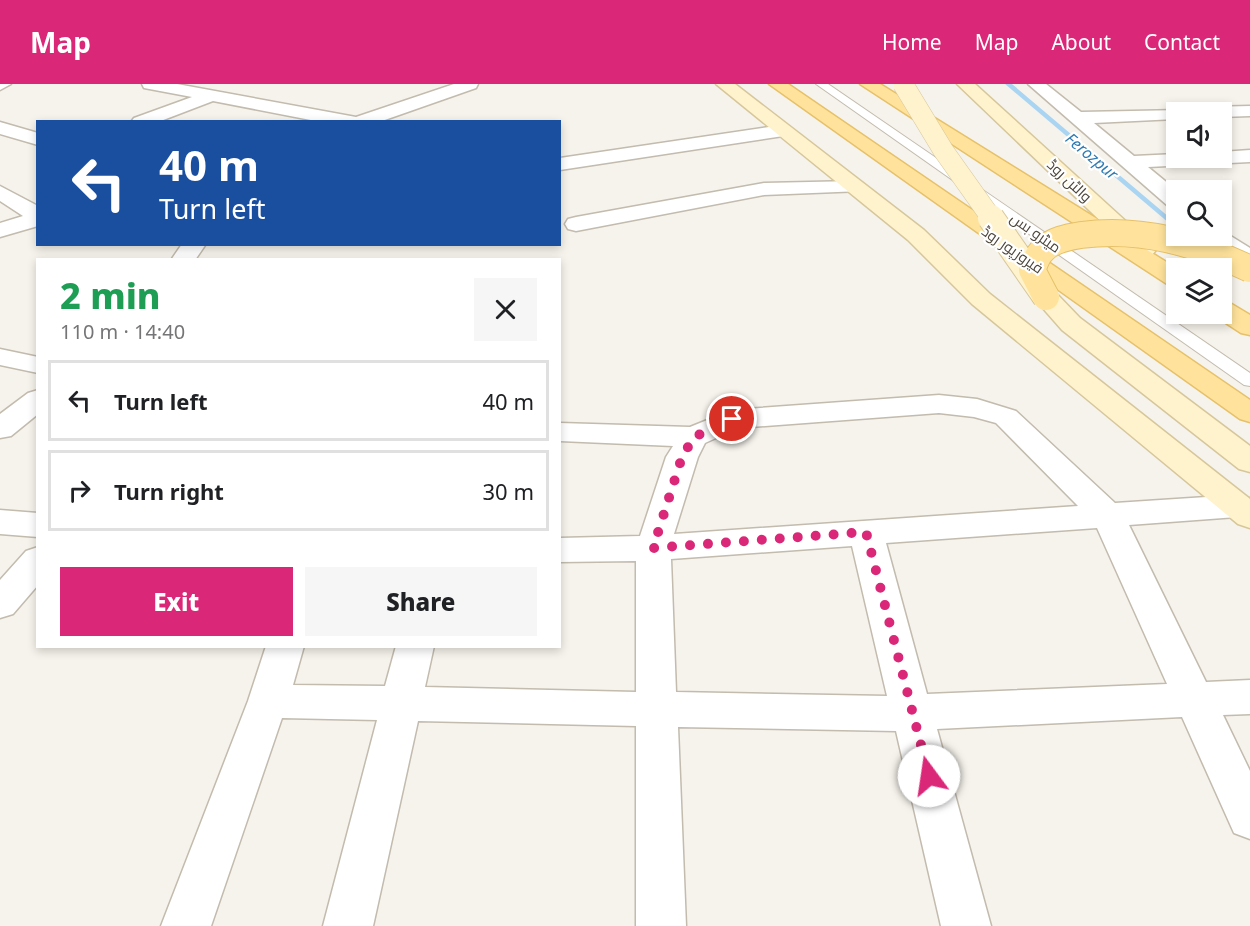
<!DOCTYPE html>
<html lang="en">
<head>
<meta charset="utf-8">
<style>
	:root { --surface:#fff; --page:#f6f6f6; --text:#202124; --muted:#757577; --line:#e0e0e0; --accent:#db2777 }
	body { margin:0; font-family:"Noto Sans",Cairo,sans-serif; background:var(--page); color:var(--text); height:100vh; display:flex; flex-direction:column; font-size:22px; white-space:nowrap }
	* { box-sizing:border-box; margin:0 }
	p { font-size:20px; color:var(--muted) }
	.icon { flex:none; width:33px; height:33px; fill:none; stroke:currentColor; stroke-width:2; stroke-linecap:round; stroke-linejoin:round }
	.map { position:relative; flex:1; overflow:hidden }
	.side { position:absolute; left:36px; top:174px; width:525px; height:390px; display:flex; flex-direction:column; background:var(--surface); border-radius:0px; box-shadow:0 3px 9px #0003 }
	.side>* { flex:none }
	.hud { position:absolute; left:36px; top:36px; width:525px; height:126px; border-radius:0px; box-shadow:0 3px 9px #0003; background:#1a4fa0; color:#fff; overflow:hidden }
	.fabs { position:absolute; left:1166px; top:18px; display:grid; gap:12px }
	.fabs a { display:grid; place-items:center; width:66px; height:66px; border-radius:0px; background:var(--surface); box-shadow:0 3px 9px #0003; font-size:30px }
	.pin { position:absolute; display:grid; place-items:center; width:51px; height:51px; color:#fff; margin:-26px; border:3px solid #fff; border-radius:50%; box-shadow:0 2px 6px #0007 }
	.me { position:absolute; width:66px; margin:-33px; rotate:346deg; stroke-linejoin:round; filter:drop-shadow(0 0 4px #0008) }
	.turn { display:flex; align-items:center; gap:21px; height:126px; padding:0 24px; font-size:27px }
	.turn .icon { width:78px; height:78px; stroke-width:2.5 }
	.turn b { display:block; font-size:42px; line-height:51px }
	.round { display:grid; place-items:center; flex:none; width:63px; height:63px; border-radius:0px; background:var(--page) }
	.summary { display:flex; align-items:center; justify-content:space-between; height:102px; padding:0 24px }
	h1 { font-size:36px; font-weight:800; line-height:45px; color:#1e9e55 }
	.cta { display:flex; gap:12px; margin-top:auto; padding:12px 24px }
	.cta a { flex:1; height:69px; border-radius:0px; background:var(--accent); color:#fff; font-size:24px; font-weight:800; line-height:69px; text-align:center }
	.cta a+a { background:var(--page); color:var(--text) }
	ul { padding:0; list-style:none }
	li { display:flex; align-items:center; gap:18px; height:81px; margin:0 12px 9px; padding:0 12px; border:3px solid var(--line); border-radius:0px }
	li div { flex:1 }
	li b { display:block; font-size:22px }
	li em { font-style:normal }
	header { display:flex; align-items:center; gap:36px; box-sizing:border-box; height:84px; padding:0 30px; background:var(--accent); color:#fff }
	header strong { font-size:28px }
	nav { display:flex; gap:33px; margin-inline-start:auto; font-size:21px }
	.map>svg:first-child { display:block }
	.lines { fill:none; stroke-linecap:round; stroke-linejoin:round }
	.stream { fill:#a9d4f2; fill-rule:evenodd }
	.lane-casing { stroke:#c2bbae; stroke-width:2 }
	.street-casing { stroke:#c2bbae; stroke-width:3 }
	.secondary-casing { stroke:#d6c79b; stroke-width:3 }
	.primary-casing { stroke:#e6c16a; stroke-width:3 }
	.lane { fill:#fff; fill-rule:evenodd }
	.street { fill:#fff; fill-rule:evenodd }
	.secondary { fill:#fff3cd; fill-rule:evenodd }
	.primary { fill:#ffe39c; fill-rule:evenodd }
	.secondary-bridge-far1-casing { stroke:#d6c79b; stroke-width:21; stroke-linecap:butt }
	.secondary-bridge-casing { stroke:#d6c79b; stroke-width:28; stroke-linecap:butt }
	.primary-bridge-casing { stroke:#e6c16a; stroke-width:28; stroke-linecap:butt }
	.secondary-bridge-far1 { stroke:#fff3cd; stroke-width:20 }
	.secondary-bridge { stroke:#fff3cd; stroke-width:26 }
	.primary-bridge { stroke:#ffe39c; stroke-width:26 }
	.route { stroke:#db2777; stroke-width:10; stroke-dasharray:0 18 }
	.labels { text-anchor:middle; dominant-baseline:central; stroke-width:4.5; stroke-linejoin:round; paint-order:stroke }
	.far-street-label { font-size:15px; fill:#4b4439; stroke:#fff }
	.far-water-label { font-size:16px; font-style:italic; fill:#2e7ab2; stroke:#fff }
</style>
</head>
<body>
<header>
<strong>Map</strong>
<nav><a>Home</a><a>Map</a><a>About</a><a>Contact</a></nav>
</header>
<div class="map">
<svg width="1250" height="842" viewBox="0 0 1250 842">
	<rect width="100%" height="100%" fill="#f6f3ec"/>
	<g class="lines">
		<path class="stream" d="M1005,0h7l164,139v6z"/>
		<g class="lane-casing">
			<path id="lane" d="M816,0h12l422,289v13l-6,-1z"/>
		</g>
		<g class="street-casing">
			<path id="street" d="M0,0h11l-11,6z
				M142,0h35l179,33 98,-33h24l-2,4 -97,34h-58l-108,-21 -55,21h-27l3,-4 58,-21 -48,-9z
				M1028,0h18l35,28 101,-2 2,2h-8v7l-82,4 40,33 42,-2v4h45v-6l29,-2v12l-102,5 28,23v17l-8,-1z
				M1250,22v10l-29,1v-5h-22l9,-5z
				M0,38l38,11v12l-38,-11z
				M783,41l7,2 2,4 -2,4 -230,35v-12z
				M855,97l7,2 3,4 -3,4 -98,4 -188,36 -8,-2 -3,-5 3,-5 8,-2 188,-34z
				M0,102l38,20v20l-38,11v-14l23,-7 -23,-15z
				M1221,146l29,18v18l-8,-2 -31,-23 -3,-5h13z
				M182,160h24l-11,16h-24z
				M0,265l38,8v16l-38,-8z
				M38,306v24l-27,22 -11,2v-24l28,-21z
				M939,311l38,4 39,12 99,92 122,-8 12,3v16l-12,3 -108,8 77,157 44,-2v34l-27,1 27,56v68l-16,-6 -52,-116 -245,12 54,197h-50l-45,-195 -218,-4 8,199h-50v-200l-218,-5 -45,205h-50l54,-206 -95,-2 -71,208h-50l87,-225 18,-55h38l-11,39 92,1 11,-40h38l-9,41 211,5v-131l-76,1v-24l80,-2 26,-79 7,-11 -113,-5v-18l130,4 42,-17zM939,329l35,4 22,6 82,83 -404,28 24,-77 7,-14 33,-15zM1097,444l70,156 -240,10 -41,-151zM852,462l35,150 -211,-4 -5,-133z
				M0,426l38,3v24l-38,-3z
				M38,463v38l-25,29 -13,4v-38l26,-29z"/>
		</g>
		<g class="secondary-casing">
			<path id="secondary" d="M716,0h19l189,146 66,64 260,205v29l-12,-4 -266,-220 -64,-64z
				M957,0h18l177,161 4,5 -4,5h-16z
				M1046,205l9,3 25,26 170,128v26l-11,-3 -177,-139 -29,-33 4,-5z"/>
		</g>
		<g class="primary-casing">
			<path id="primary" d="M769,0h19l462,316v22l-10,-3z
				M860,0h20l296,184v18l-9,-2z
				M1221,216l9,3 20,12v20l-9,-2 -29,-19h9z"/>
		</g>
		<use href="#lane" class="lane"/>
		<use href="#street" class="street"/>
		<use href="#secondary" class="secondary"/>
		<use href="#primary" class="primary"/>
		<g class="secondary-bridge-far1-casing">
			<path id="secondary-bridge-far1" d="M903,0l40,66 49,69"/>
		</g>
		<g class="secondary-bridge-casing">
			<path id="secondary-bridge" d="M991,134l55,79"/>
		</g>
		<g class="primary-bridge-casing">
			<path id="primary-bridge" d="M1046,213l-14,-27c3,-7 5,-15 11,-20 9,-10 25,-13 38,-15 60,-8 115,8 169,34"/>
		</g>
		<use href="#secondary-bridge-far1" class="secondary-bridge-far1"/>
		<use href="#secondary-bridge" class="secondary-bridge"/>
		<use href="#primary-bridge" class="primary-bridge"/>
	</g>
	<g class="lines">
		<path class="route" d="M732,335l-38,18 -12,20 -29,91 213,-16 63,244"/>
	</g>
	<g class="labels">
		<g class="far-street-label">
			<text transform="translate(1070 96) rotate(43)">والٹن روڈ</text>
			<text transform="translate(1036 148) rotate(35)">میٹرو بس</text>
			<text transform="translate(1013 165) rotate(35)">فیروزپور روڈ</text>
		</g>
		<g class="far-water-label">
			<text transform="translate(1092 72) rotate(40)">Ferozpur</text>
		</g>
	</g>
</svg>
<div class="fabs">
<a><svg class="icon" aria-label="sound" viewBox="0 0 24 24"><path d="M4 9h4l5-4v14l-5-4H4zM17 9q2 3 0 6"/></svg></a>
<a><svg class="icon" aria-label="search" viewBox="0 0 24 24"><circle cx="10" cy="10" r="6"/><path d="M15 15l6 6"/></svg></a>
<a><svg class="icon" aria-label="layers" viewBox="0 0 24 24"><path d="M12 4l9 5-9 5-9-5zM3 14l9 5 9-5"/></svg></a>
</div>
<div class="pin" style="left:732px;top:335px;background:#d93025"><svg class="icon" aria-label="arrive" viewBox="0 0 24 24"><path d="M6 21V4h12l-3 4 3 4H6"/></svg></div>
<svg class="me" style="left:929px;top:692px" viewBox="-20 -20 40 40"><circle r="19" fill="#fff"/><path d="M0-13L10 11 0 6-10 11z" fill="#db2777"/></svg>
<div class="hud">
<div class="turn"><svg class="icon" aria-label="left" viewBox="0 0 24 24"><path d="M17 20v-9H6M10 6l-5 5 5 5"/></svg><div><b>40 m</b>Turn left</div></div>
</div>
<section class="side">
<div class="summary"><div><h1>2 min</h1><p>110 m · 14:40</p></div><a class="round"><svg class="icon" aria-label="close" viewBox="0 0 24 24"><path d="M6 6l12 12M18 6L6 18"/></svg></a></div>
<ul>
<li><svg class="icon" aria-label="left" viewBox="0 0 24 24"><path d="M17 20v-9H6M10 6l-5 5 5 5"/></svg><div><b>Turn left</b></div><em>40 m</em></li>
<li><svg class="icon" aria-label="right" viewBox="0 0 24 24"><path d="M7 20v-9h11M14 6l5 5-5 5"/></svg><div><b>Turn right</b></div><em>30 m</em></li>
</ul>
<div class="cta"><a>Exit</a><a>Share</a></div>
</section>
</div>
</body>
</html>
